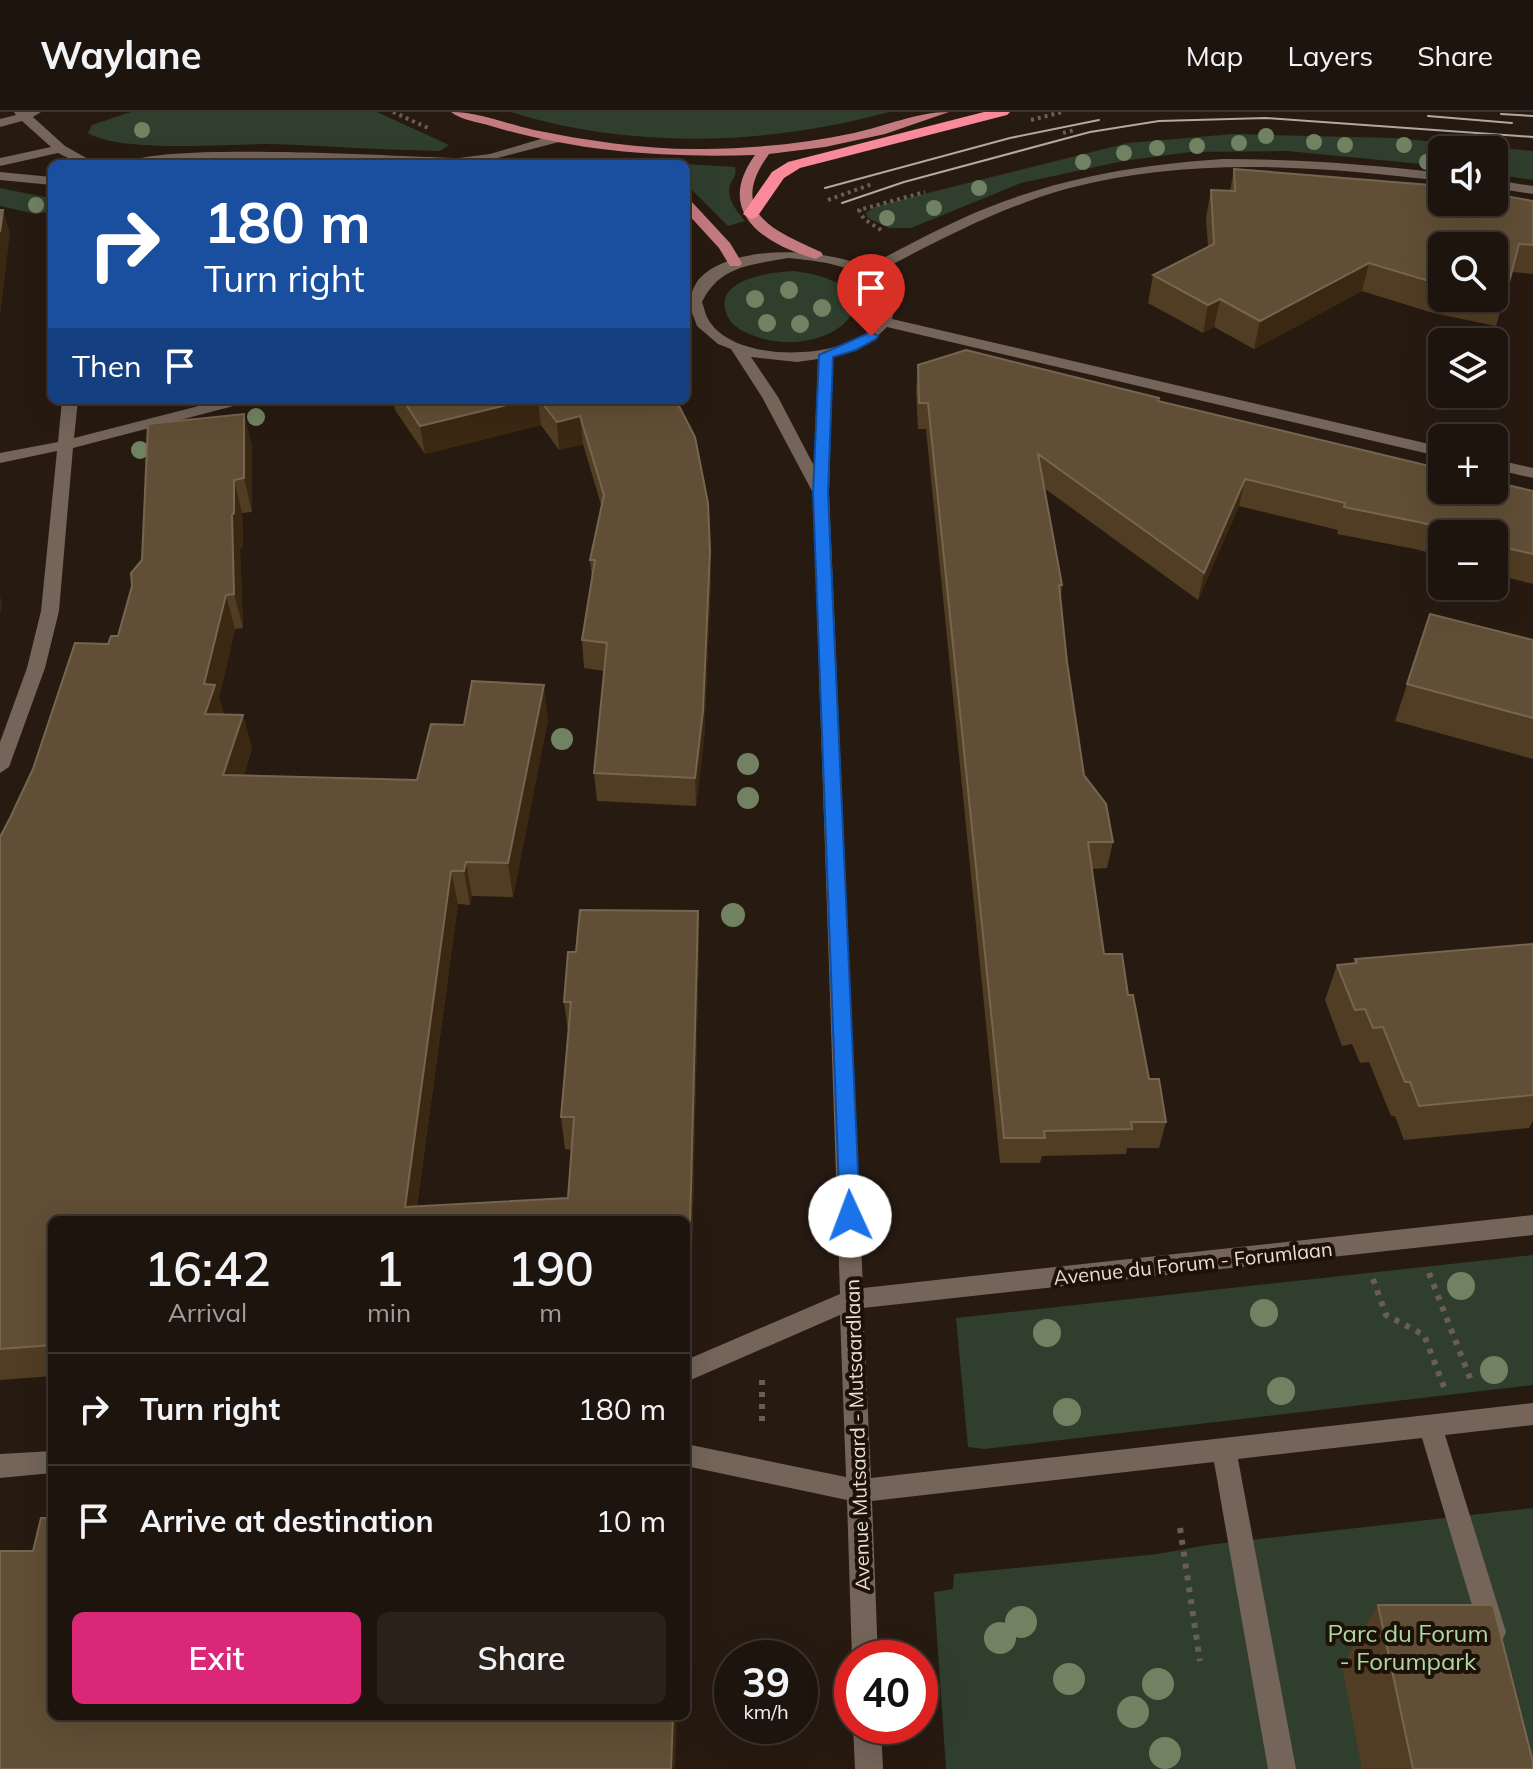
<!DOCTYPE html>
<html lang="en">
<head>
<meta charset="utf-8">
<style>
	:root { --surface:#1d140d; --page:#2a211b; --text:#f1f3f6; --muted:#a09e9d; --line:#3b332e; --accent:#db2777 }
	body { margin:0; font-family:Mulish,sans-serif; background:var(--page); color:var(--text); height:100vh; display:flex; flex-direction:column; font-size:30px; white-space:nowrap }
	* { box-sizing:border-box; margin:0 }
	p { font-size:26px; color:var(--muted) }
	.icon { flex:none; width:44px; height:44px; fill:none; stroke:currentColor; stroke-width:2; stroke-linecap:round; stroke-linejoin:round }
	.map { position:relative; flex:1; overflow:hidden }
	.side { position:absolute; left:48px; top:1104px; width:642px; height:504px; display:flex; flex-direction:column; background:var(--surface); border-radius:12px; box-shadow:0 8px 32px #0002,0 0 0 2px var(--line) }
	.side>* { flex:none }
	.top-card { position:absolute; left:48px; top:48px; width:642px; height:244px; border-radius:12px; box-shadow:0 8px 32px #0002,0 0 0 2px var(--line); background:#1a4fa0; color:#fff; overflow:hidden }
	.buttons { position:absolute; left:1428px; top:24px; display:grid; gap:16px }
	.buttons a { display:grid; place-items:center; width:80px; height:80px; border-radius:12px; background:var(--surface); box-shadow:0 8px 32px #0002,0 0 0 2px var(--line); font-size:40px }
	.speed { position:absolute; left:714px; top:1528px; display:flex; gap:16px; font-size:40px; font-weight:700; text-align:center }
	.speed>* { display:grid; place-content:center; width:104px; height:104px; border-radius:50%; background:var(--surface); box-shadow:0 8px 32px #0002,0 0 0 2px var(--line); line-height:1 }
	.speed small { font-size:20px; font-weight:400 }
	.speed .limit { border:12px solid #d22; background:#fff; color:#111 }
	.pin { position:absolute; display:grid; place-items:center; width:68px; height:68px; color:#fff; margin:-82px -34px; border-radius:50% 50% 50% 0; rotate:-45deg; box-shadow:0 0 8px #0007 }
	.pin .icon { rotate:45deg }
	.me { position:absolute; width:88px; margin:-44px; rotate:358deg; stroke-linejoin:round; filter:drop-shadow(0 0 6px #0008) }
	.turn { display:flex; align-items:center; gap:28px; height:168px; padding:0 24px; font-size:36px }
	.turn .icon { width:104px; height:104px; stroke-width:2.5 }
	.turn b { display:block; font-size:56px; line-height:68px }
	.then { display:flex; align-items:center; height:76px; padding:0 24px; background:#0003; gap:16px; font-size:30px }
	.eta { display:flex; justify-content:space-evenly; align-items:center; height:136px; text-align:center }
	.eta b { font-size:48px; font-weight:600; line-height:56px }
	.primary-button { display:flex; gap:16px; margin-top:auto; padding:16px 24px }
	.primary-button a { flex:1; height:92px; border-radius:12px; background:var(--accent); color:#fff; font-size:32px; font-weight:600; line-height:92px; text-align:center }
	.primary-button a+a { background:var(--page); color:var(--text) }
	ul { padding:0; list-style:none }
	li { display:flex; align-items:center; gap:24px; height:112px; padding:0 24px; border-top:2px solid var(--line) }
	li div { flex:1 }
	li b { display:block; font-size:30px }
	li em { font-style:normal }
	header { display:flex; align-items:center; gap:48px; box-sizing:border-box; height:112px; padding:0 40px; background:var(--surface); border-bottom:2px solid var(--line) }
	header strong { font-size:38px }
	nav { display:flex; gap:44px; margin-inline-start:auto; font-size:28px }
	.map>svg:first-child { display:block }
	.green { fill:#303f2d }
	.lines { fill:none; stroke-linecap:round; stroke-linejoin:round }
	.path-far1 { stroke:#695d55; stroke-width:4; stroke-dasharray:3 4; stroke-linecap:butt }
	.path { stroke:#695d55; stroke-width:6; stroke-dasharray:5 7; stroke-linecap:butt }
	.minor { fill:#746459; fill-rule:evenodd }
	.major { fill:#c47b80; fill-rule:evenodd }
	.highway { fill:#f98a9a; fill-rule:evenodd }
	.tram { stroke:#b3a9a1; stroke-width:2 }
	.tree { fill:#718262 }
	.wall { fill:#513d23; fill-rule:evenodd }
	.shaded-wall { fill:#3a2813 }
	.building { fill:#614e36; stroke:#76654f; stroke-width:2 }
	.route { fill:#1a73e8; stroke:#114b97; stroke-width:2 }
	.labels { text-anchor:middle; dominant-baseline:central; stroke-width:8; stroke-linejoin:round; paint-order:stroke }
	.street-label { font-size:20px; fill:#e7ded7; stroke:#1d1108 }
	.near-park-label { font-size:24px; fill:#add7a5; stroke:#1d1108 }
</style>
</head>
<body>
<header>
<strong>Waylane</strong>
<nav><a>Map</a><a>Layers</a><a>Share</a></nav>
</header>
<div class="map">
<svg width="1533" height="1657" viewBox="0 0 1533 1657">
	<rect width="100%" height="100%" fill="#271a11"/>
	<path class="green" d="M131,0h246l72,33 -9,6c-56,-1 -112,-5 -168,-7 -42,0 -152,9 -184,-11l4,-8z
		M511,0h378c-120,33 -258,38 -378,0z
		M1233,22l160,4 140,13v29l-39,-6v-24h-52v16l-155,-15 -97,1 -67,9 -102,22 -110,45h-22l-21,-10 -2,-5 10,-7 252,-63z
		M686,52l49,3c2,9 -2,10 -5,18 -4,15 7,26 15,36l-17,5 -42,-42z
		M0,76l49,10 3,13 -16,3 -36,-8z
		M794,159c120,16 35,95 -42,64 -11,-4 -23,-11 -26,-23 -11,-34 47,-40 68,-41z
		M1533,1143v130l-549,64 -16,-2 -12,-129z
		M1533,1396v261h-587l-12,-177 19,-3 1,-15 204,-20 49,-9z"/>
	<g class="lines">
		<path class="path-far1" d="M393,0l35,16
			M1031,8l31,-8
			M1063,21l12,-3
			M828,88l44,-16
			M881,118l-17,-11 -5,-9 66,-18"/>
		<path class="path" d="M1429,1161l43,110
			M1373,1167l13,36 38,20 20,52
			M762,1268v48
			M1180,1416l20,133"/>
		<path class="minor" d="M14,0h27l-8,5 32,29 32,18h-17l-22,-11 -58,13v-8l51,-11 -29,-26 -22,6v-8l16,-4z
			M554,23l6,4 -1,3 -85,22 -258,-4 -92,4c31,-23 282,-7 335,-6l31,-4z
			M1223,47c73,0 146,5 219,14v8c-125,-15 -253,-25 -376,8 -67,19 -129,52 -190,84 16,13 22,26 16,46l550,128v10l-555,-130 -18,17 -36,12 -4,137 34,795 670,-73v20l-670,73 8,170 662,-75v22l-88,10 61,197 -4,9 -9,4 -9,-4 -4,-9 -58,-194 -184,21 58,310h-28l-54,-307 -342,39 6,157 -26,1 -5,-159 -161,-34v-22l160,33 -6,-162 -154,67v-22l154,-66 -27,-801 -51,-96 -31,-48 -13,-5 -21,-18 -9,-24c3,-7 6,-17 11,-23 33,-36 126,-31 167,-12 45,-23 91,-49 139,-66 71,-26 143,-37 218,-42zM788,146c30,3 95,8 92,50 -1,10 -6,19 -14,25 -35,27 -134,29 -158,-14 -3,-5 -4,-12 -6,-17 18,-37 50,-37 86,-44zM751,245l46,5 21,-3 -4,107 -36,-69z
			M0,60l52,5v8l-52,-5z
			M1494,68l39,6v8l-39,-6z
			M62,288h16l-4,38 148,-38h26l-3,3 -172,45 -14,163 -14,57 -36,99 -9,6v-31l27,-74 14,-57 16,-160 -57,12v-10l58,-11z
			M1494,347l39,9v10l-39,-9z
			M52,1339v22l-52,5v-24z
			M853,1614h28l2,43h-28z"/>
		<path class="major" d="M451,0c29,0 55,12 83,18 55,11 113,20 170,19 51,-1 100,-5 150,-16 32,-7 63,-21 95,-21l-64,22 -60,13 -56,7c-42,58 3,76 52,98l2,3 -7,4c-53,-15 -102,-47 -61,-104 -89,3 -178,-3 -264,-29 -13,-4 -30,-6 -40,-14z
			M686,88l5,1 39,42 12,20 -2,3h-10l-11,-18 -33,-36z"/>
		<path class="highway" d="M984,0h26l-3,3 -207,53 -16,10 -27,39 -6,2 -8,-5 29,-42 16,-10z"/>
		<path class="tram" d="M1501,2l32,2
			M1428,4l84,7
			M825,76l185,-50 89,-18
			M842,91l62,-21 186,-50 69,-11 107,-3 267,19"/>
	</g>
	<g class="tree">
		<circle cx="142" cy="18" r="8"/>
		<circle cx="1266" cy="24" r="8"/>
		<circle cx="1314" cy="30" r="8"/>
		<circle cx="1239" cy="31" r="8"/>
		<circle cx="1345" cy="33" r="8"/>
		<circle cx="1404" cy="33" r="8"/>
		<circle cx="1197" cy="34" r="8"/>
		<circle cx="1157" cy="36" r="8"/>
		<circle cx="1124" cy="41" r="8"/>
		<circle cx="1083" cy="50" r="8"/>
		<circle cx="1427" cy="50" r="8"/>
		<circle cx="979" cy="76" r="8"/>
		<circle cx="36" cy="93" r="8"/>
		<circle cx="934" cy="96" r="8"/>
		<circle cx="887" cy="106" r="8"/>
		<circle cx="789" cy="178" r="9"/>
		<circle cx="755" cy="187" r="9"/>
		<circle cx="822" cy="196" r="9"/>
		<circle cx="767" cy="211" r="9"/>
		<circle cx="800" cy="212" r="9"/>
		<circle cx="256" cy="305" r="9"/>
		<circle cx="140" cy="338" r="9"/>
		<circle cx="562" cy="627" r="11"/>
		<circle cx="748" cy="652" r="11"/>
		<circle cx="748" cy="686" r="11"/>
		<circle cx="733" cy="803" r="12"/>
		<circle cx="1461" cy="1174" r="14"/>
		<circle cx="1264" cy="1201" r="14"/>
		<circle cx="1047" cy="1221" r="14"/>
		<circle cx="1494" cy="1258" r="14"/>
		<circle cx="1281" cy="1279" r="14"/>
		<circle cx="1067" cy="1300" r="14"/>
		<circle cx="1021" cy="1510" r="16"/>
		<circle cx="1000" cy="1526" r="16"/>
		<circle cx="1069" cy="1567" r="16"/>
		<circle cx="1158" cy="1572" r="16"/>
		<circle cx="1133" cy="1600" r="16"/>
		<circle cx="1165" cy="1641" r="16"/>
	</g>
	<path class="wall" d="M1234,57l299,32v73l-21,-2 -16,54 -63,-13 -71,-22 -108,58 -40,-22 -11,6 -55,-30 5,-28 55,-28 -2,-29 5,-28 19,1zM1442,134h52v52h-52z
		M918,253l241,33 -1,3 375,90v93l-39,-10v-40h-52v22l-27,-7 -78,-15 1,-4 -99,-24 -41,94 -154,-112 18,97 -1,13 6,64 17,113 29,67 -6,26 -16,1 13,85 24,41 21,84 17,43 -7,26h-32l-1,6 -84,2 -2,7h-40l-74,-734h-8l-2,-38z
		M393,288h283l35,179 -7,160 -8,67 -99,-5 -3,-28 10,-102 -20,-3 -2,-28 10,-62 -2,-18 12,-52 -19,-64 -24,6 -18,-25 -116,29 -30,-44z
		M244,302l8,34v64l-10,1 1,34 -3,2 3,79 -8,1 -16,69 5,17h19l9,34 -8,26 173,5 47,-55 84,-6 -35,178 -41,-1 -2,9 -12,-1 -41,302 151,-8 4,-48 -7,-1 -4,-32 7,-85 -4,-30 12,-50 122,-41 1,33 -8,353 -639,-77v156l-52,4v-543l108,-193 10,-8 24,-76z
		M1430,502l103,26v119l-138,-38z
		M1533,832v177l-4,7 -125,12 -9,-24h-4l-22,-54 -9,1 -8,-19 -10,2 -17,-46 12,-35 16,-1 2,-5z
		M1378,1493l155,164h-171l-20,-103z"/>
	<path class="shaded-wall" d="M3,98l7,23 -10,84v-85z
		M1369,151l-7,28 -108,58 6,-28z
		M1220,187l-6,28 -11,6 5,-28z
		M527,288h11l3,25 -116,29 -5,-28z
		M244,302l8,34v64l-8,-34z
		M580,304l3,28 -24,6 -2,-28z
		M1245,367l-6,27 -41,94 6,-27z
		M234,368l8,33 1,34 -3,2 3,79 -9,-34 -2,-79z
		M710,439l1,28 -7,160 -8,67 -1,-28z
		M226,483l9,34 -16,69 6,21 -20,-5 -1,-30z
		M0,484l2,7 -2,12z
		M544,573l4,34 -35,178 -5,-34z
		M243,603l9,34 -19,60 -10,-34z
		M466,750l6,34 -2,9 -6,-34z
		M451,759l7,33 -43,316 -10,-13z
		M698,799l1,33 -8,353 -5,4z
		M673,1604h4l-2,53h-4z"/>
	<path class="building" d="M1234,57l208,17v16h52v-8l39,7v44l-14,-1 -14,54 -11,-2v-50h-52v39l-73,-22 -109,58 -40,-22 -12,6 -55,-30 61,-31 -3,-54 24,1z
		M0,98h3l-3,22z
		M966,238l193,48 -1,3 284,68v21h52v-8l39,9v63l-39,-9v-11h-26l-45,-11 -79,-16 1,-4 -100,-24 -41,94 -166,-119 24,131h-3l8,77 17,113 22,29 7,38h-25l16,112h18l6,41h5l16,84h10l7,43h-35l1,7 -88,2 1,7h-41l-76,-735h-9l-1,-38z
		M403,288h124l-107,26z
		M540,288h136l19,37 13,66 2,48 -7,160 -8,67 -101,-5 13,-130 -25,-3 13,-80h-5l14,-65 -24,-79 -23,6z
		M244,302v64l-10,2v33l-2,2 2,79 -8,1 -22,89 11,1 -10,29 38,1 -20,60 194,5 14,-56 33,1 8,-44 72,4 -36,178 -42,-1 -2,9h-13l-46,336 163,-9 6,-81h-13l10,-115h-7l4,-50h8l4,-42 118,1 -9,355 -3,3v-49h-634v125l-52,4v-512l10,-19 23,-49 42,-126 33,1 3,-8h7l14,-50 -1,-13 11,-13 6,-136z
		M1430,502l103,26v78l-126,-34z
		M1533,832v151l-114,11 -9,-24h-5l-22,-55 -10,1 -8,-19 -10,1 -18,-45 20,-2 -2,-4z
		M41,1406h11v198h621l-2,53h-671v-218h33z
		M1378,1493h115l40,157v7h-120z"/>
	<path class="route" d="M871,220l7,4 -2,3 -20,11 -23,7 -5,136 32,723 -3,6 -7,3 -7,-3 -3,-6 -27,-723 6,-138z"/>
	<g class="labels">
		<g class="street-label">
			<text transform="translate(1193 1151) rotate(-6)">Avenue du Forum - Forumlaan</text>
			<text transform="translate(857 1323) rotate(-92)">Avenue Mutsaard - Mutsaardlaan</text>
		</g>
		<g class="near-park-label">
			<text x="1408" y="1521">Parc du Forum<tspan x="1408" dy="28">- Forumpark</tspan></text>
		</g>
	</g>
</svg>
<div class="buttons">
<a><svg class="icon" aria-label="sound" viewBox="0 0 24 24"><path d="M4 9h4l5-4v14l-5-4H4zM17 9q2 3 0 6"/></svg></a>
<a><svg class="icon" aria-label="search" viewBox="0 0 24 24"><circle cx="10" cy="10" r="6"/><path d="M15 15l6 6"/></svg></a>
<a><svg class="icon" aria-label="layers" viewBox="0 0 24 24"><path d="M12 4l9 5-9 5-9-5zM3 14l9 5 9-5"/></svg></a>
<a>+</a>
<a>−</a>
</div>
<div class="speed"><div>39<small>km/h</small></div><div class="limit">40</div></div>
<div class="pin" style="left:871px;top:224px;background:#d93025"><svg class="icon" aria-label="arrive" viewBox="0 0 24 24"><path d="M6 21V4h12l-3 4 3 4H6"/></svg></div>
<svg class="me" style="left:850px;top:1104px" viewBox="-20 -20 40 40"><circle r="19" fill="#fff"/><path d="M0-13L10 11 0 6-10 11z" fill="#1a73e8"/></svg>
<div class="top-card">
<div class="turn"><svg class="icon" aria-label="right" viewBox="0 0 24 24"><path d="M7 20v-9h11M14 6l5 5-5 5"/></svg><div><b>180 m</b>Turn right</div></div>
<div class="then">Then<svg class="icon" aria-label="arrive" viewBox="0 0 24 24"><path d="M6 21V4h12l-3 4 3 4H6"/></svg></div>
</div>
<section class="side">
<div class="eta">
<div><b>16:42</b><p>Arrival</p></div>
<div><b>1</b><p>min</p></div>
<div><b>190</b><p>m</p></div>
</div>
<ul>
<li><svg class="icon" aria-label="right" viewBox="0 0 24 24"><path d="M7 20v-9h11M14 6l5 5-5 5"/></svg><div><b>Turn right</b></div><em>180 m</em></li>
<li><svg class="icon" aria-label="arrive" viewBox="0 0 24 24"><path d="M6 21V4h12l-3 4 3 4H6"/></svg><div><b>Arrive at destination</b></div><em>10 m</em></li>
</ul>
<div class="primary-button"><a>Exit</a><a>Share</a></div>
</section>
</div>
</body>
</html>
